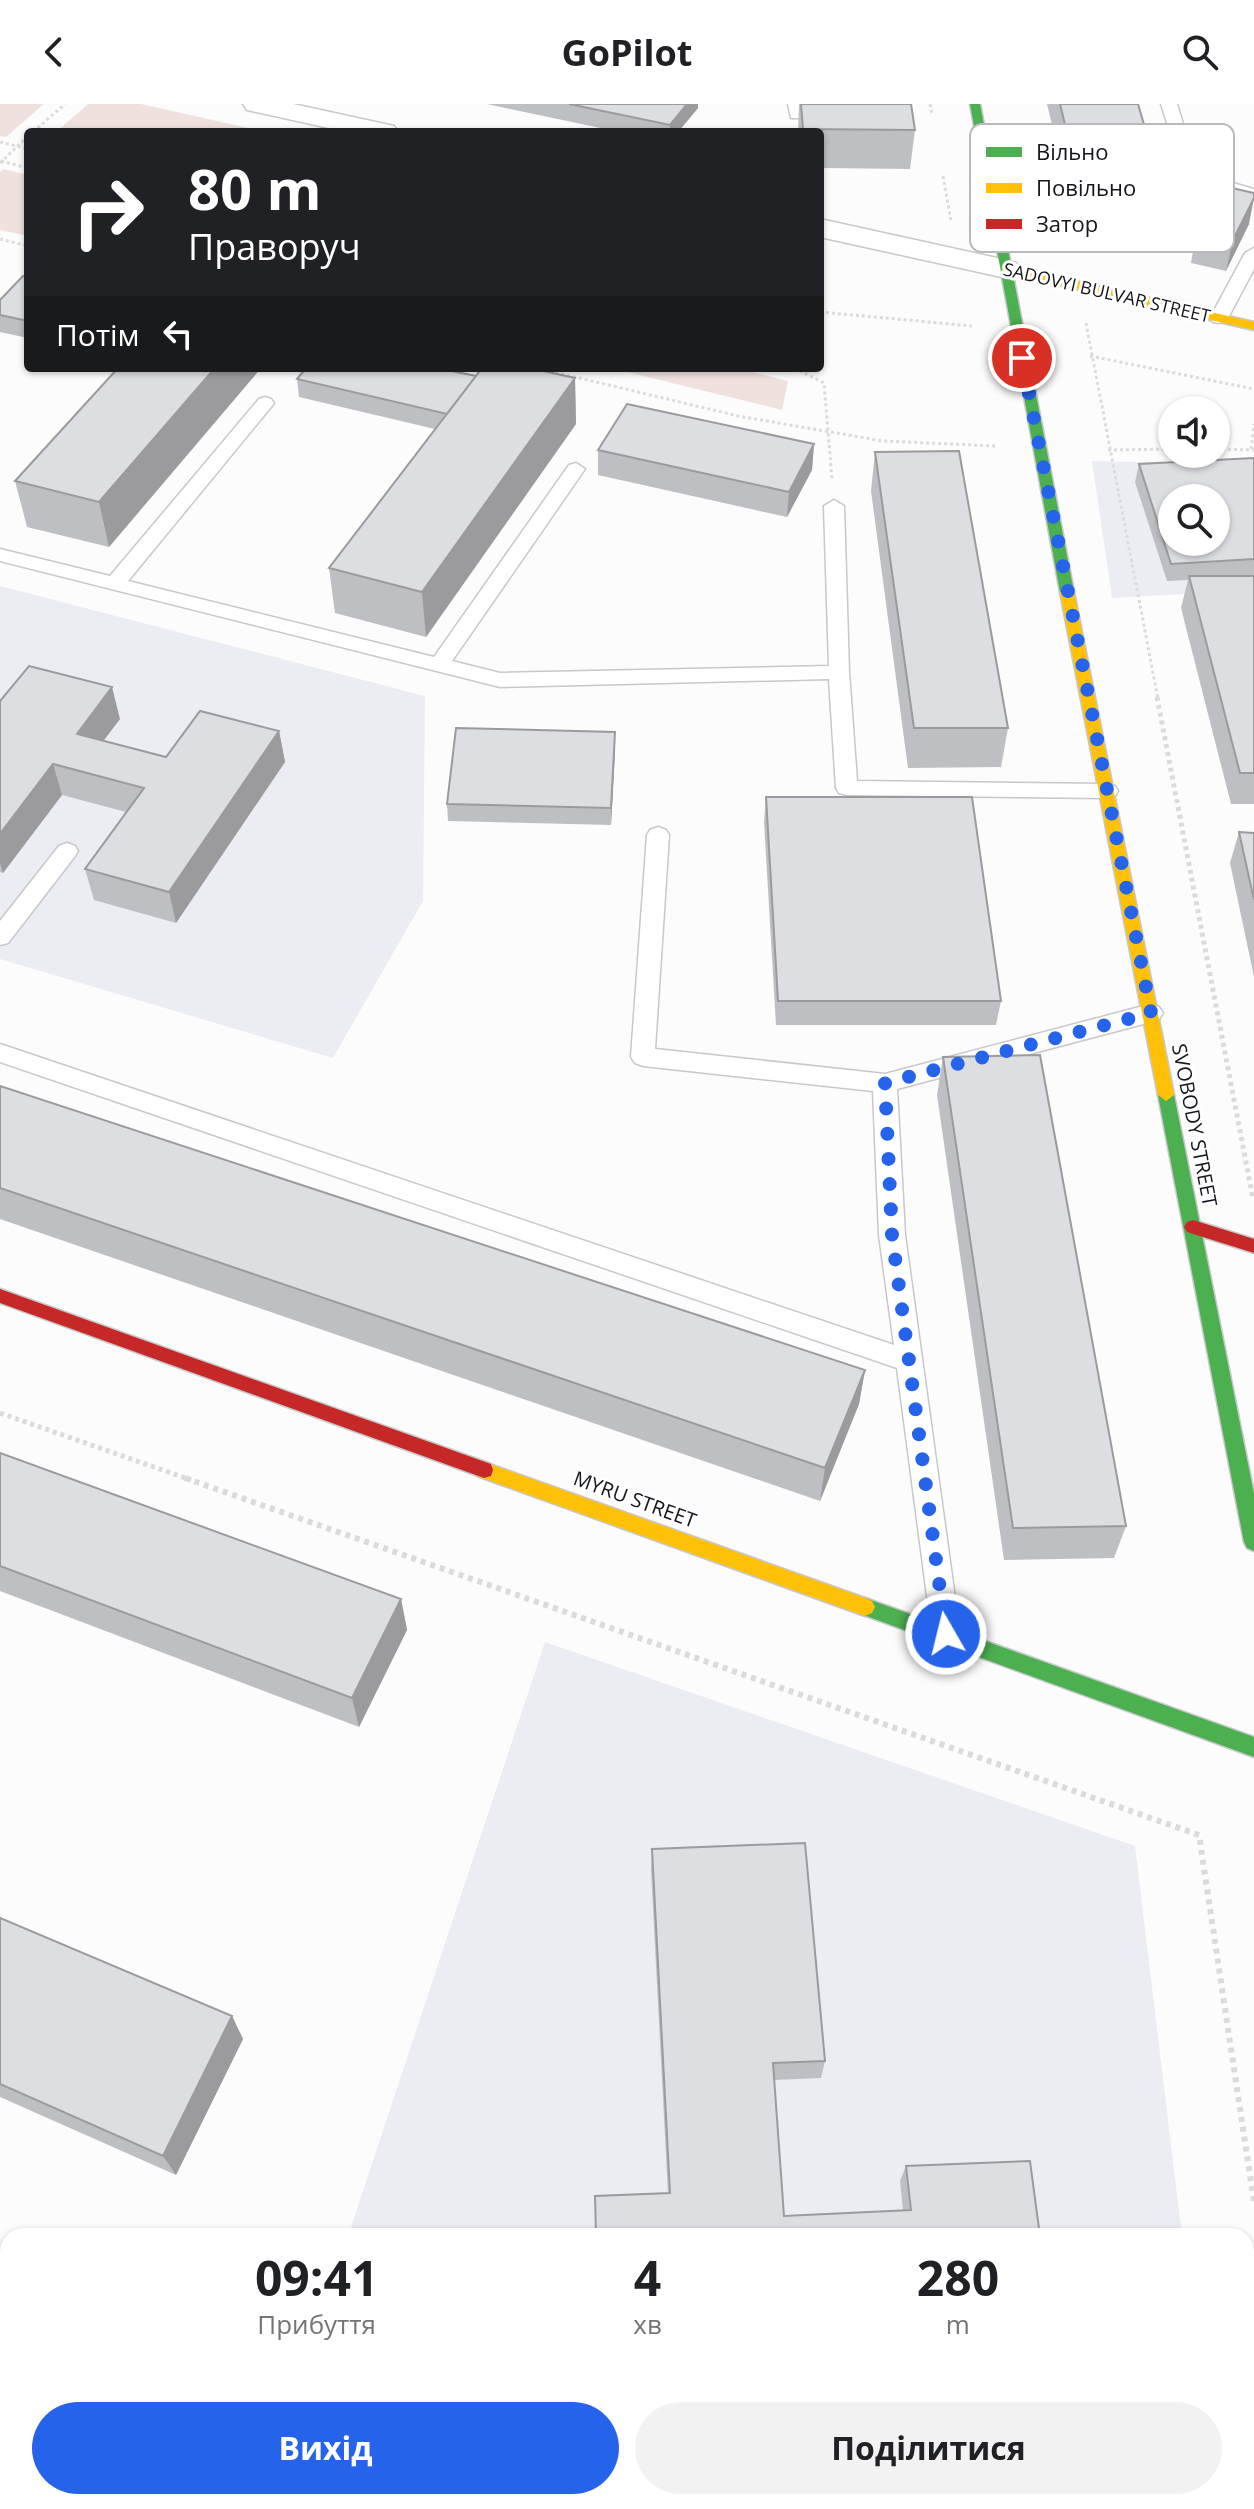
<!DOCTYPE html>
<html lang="uk">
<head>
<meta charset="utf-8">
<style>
	:root { --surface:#fff; --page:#f2f2f2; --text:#202124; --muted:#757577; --accent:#2563eb }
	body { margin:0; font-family:"Open Sans",sans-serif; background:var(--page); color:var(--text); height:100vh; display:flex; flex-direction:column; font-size:30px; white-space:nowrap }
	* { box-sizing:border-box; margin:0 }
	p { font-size:26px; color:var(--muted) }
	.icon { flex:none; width:44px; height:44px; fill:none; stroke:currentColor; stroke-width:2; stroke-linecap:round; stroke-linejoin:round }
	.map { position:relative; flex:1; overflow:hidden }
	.sheet { position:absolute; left:0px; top:2124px; width:1254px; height:282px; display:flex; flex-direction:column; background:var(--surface); border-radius:24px 24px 0 0; box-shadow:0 2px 6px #0004 }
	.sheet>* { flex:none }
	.banner { position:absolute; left:24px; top:24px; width:800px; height:244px; border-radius:8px; box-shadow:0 2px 6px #0004; background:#202124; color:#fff; overflow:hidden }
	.buttons { position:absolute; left:1158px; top:292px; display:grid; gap:16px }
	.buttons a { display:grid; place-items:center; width:72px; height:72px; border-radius:50%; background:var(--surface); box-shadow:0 2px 6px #0004; font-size:40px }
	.pin { position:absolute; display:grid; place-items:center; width:68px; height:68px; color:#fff; margin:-34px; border:4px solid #fff; border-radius:50%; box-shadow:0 2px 8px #0007 }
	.me { position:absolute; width:88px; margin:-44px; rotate:352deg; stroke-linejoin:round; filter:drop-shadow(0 0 6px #0008) }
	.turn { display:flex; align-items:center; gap:28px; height:168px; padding:0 32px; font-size:36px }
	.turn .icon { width:104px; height:104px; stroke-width:2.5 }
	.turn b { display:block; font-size:56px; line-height:68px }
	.then { display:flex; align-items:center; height:76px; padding:0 32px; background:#0003; gap:16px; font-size:30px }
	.eta { display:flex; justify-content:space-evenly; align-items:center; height:136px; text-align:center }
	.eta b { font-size:48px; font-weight:700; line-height:56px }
	.cta { display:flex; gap:16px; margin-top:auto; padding:16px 32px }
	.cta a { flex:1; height:92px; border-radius:48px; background:var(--accent); color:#fff; font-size:32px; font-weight:700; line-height:92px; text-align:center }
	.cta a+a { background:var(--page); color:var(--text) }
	header { display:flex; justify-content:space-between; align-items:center; height:104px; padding:0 32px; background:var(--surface); font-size:36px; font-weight:700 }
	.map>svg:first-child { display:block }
	.built { fill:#ebedf3; fill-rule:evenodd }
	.green { fill:#efe2de }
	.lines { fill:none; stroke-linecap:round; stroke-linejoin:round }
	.lane-casing { stroke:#c7c8cb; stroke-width:3 }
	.street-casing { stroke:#c7c8cb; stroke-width:3 }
	.fast-casing { stroke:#c7c8cb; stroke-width:3 }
	.slow-casing { stroke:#c7c8cb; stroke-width:3 }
	.jam-casing { stroke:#c7c8cb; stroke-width:3 }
	.path-far2 { stroke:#dbdbdc; stroke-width:3; stroke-dasharray:3 3; stroke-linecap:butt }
	.path-far1 { stroke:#dbdbdc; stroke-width:5; stroke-dasharray:4 4; stroke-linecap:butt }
	.path { stroke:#dbdbdc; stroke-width:6; stroke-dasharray:5 5; stroke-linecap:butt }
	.lane { fill:#fff; fill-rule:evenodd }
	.street { fill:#fff; fill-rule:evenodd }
	.fast { fill:#4caf50; fill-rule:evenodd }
	.slow { fill:#ffc107; fill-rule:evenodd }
	.jam { fill:#c62828; fill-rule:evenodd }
	.wall { fill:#bebfc2 }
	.shaded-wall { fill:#9b9b9e }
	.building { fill:#dddee2; stroke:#9b9b9e; stroke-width:2; fill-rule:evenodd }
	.route { stroke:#2563eb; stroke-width:14; stroke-dasharray:0 25.2 }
	.labels { text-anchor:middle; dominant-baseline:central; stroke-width:6; stroke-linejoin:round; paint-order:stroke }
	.far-street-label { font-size:18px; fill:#14161d; stroke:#fff }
	.street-label { font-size:20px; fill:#14161d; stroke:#fff }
	.key { fill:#fff; stroke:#b8b9bb; stroke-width:2 }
	.key-label { font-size:22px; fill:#14161d }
</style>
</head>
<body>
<header><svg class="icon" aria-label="back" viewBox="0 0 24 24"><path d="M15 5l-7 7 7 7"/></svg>GoPilot<svg class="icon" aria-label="search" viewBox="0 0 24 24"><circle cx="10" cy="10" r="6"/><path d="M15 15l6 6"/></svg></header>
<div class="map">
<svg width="1254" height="2405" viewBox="0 0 1254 2405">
	<rect width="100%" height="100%" fill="#fcfcfc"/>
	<path class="built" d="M1092,357l162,4v125l-142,8zM1172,394h44v44h-44z
		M0,482l425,110 -2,205 -90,157 -333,-99z
		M545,1538l590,204 47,390h-834z
		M259,2398h956l1,7h-959z"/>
	<path class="green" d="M0,0h44l-38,33 -6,-1z
		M88,0h53l125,28h-210z
		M3,65l25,6v61l-28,-6v-58z
		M611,264h125l52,13 -6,29z"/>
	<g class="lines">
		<g class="lane-casing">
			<path id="lane" d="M788,0h16l-1,14h-12z
				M1161,0h16l21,69 56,16v10l-69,-20z
				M1254,144v21l-26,49 -9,5 -6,-1 -3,-4 35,-65z
				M265,293l6,2 3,4 -3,4 -143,174 306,76 135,-192 7,-2 9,6 -133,192 48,12 329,-7 -5,-160 10,-6 10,6 5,166 8,109 250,3 8,2 3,5 -3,5 -8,2 -260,-3 -8,-2 -3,-5 -7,-109 -329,8 -500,-126v-12l110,27 149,-177z
				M658,723l8,3 3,5 -14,214 230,25 266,-70 8,3 4,6 -4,6 -8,3 -254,67 8,146 55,399 -4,9 -10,4 -10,-4 -4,-9 -35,-266 -897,-306v-18l894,301 -15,-110 -6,-144 -230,-25 -8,-3 -4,-6 16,-222 3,-5z
				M67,739l8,3 3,5 -3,5 -67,87 -8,2v-24l59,-75z"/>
		</g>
		<g class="street-casing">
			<path id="street" d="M243,0h50l101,22 4,6h-51l-100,-22z
				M820,115l186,41 10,3 5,6 -5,6 -10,3 -186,-41z"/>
		</g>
		<g class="fast-casing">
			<path id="fast" d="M970,0h10l94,488 -7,4 -7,-4z
				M1166,985l8,6 80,399v57l-7,-3 -3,-6 -86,-447z
				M865,1494l389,139v20l-396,-144 -3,-6 3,-6z"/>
		</g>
		<g class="slow-casing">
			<path id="slow" d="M1006,161l248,57v8l-252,-58v-6z
				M1067,484l7,4 100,503 -8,6 -8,-6 -98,-503z
				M484,1358l381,136 7,3 3,6 -3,6 -7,3 -388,-140 -2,-6 2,-6z"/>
		</g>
		<g class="jam-casing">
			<path id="jam" d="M1193,1116l61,19v14l-67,-21 -3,-5 3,-5z
				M0,1185l491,175 2,6 -2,6 -7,2 -484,-175z"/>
		</g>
		<path class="path-far2" d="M930,0l2,11
			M33,28l32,-28
			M0,38l28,7
			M1,57l27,7
			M0,59l28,-27
			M943,72l8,45
			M0,135l28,7
			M820,208l152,14
			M1086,219l72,376
			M1090,252l164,33
			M538,264l200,48 145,25 114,5
			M794,264l30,15 8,97
			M1216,345l38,1
			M1251,345l3,-25
			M1108,346l64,-1"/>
		<path class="path-far1" d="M1157,593l96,502
			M0,1309l191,67"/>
		<path class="path" d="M185,1374l1014,357 55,367"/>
		<use href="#lane" class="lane"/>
		<use href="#street" class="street"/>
		<use href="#fast" class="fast"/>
		<use href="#slow" class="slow"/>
		<use href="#jam" class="jam"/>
	</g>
	<path class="wall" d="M487,0h211v4l-20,24h-59z
		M799,0h112l4,26 -5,39 -90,-1v-36h-22z
		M1047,0h91l22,75 89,45 -23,47 -35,-8 2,-12 -49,-11 2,-10 -6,-9 -28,-6 -17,7 -21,-9z
		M28,174v60l-28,-6v-32z
		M118,264h143l-152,179 -82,-20 -12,-46z
		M476,272l99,2 1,46 -150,213 -91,-24 -6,-45 106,-139 -136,-32 -2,-18z
		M814,340l-2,26 -25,47 -189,-42v-25z
		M875,348l133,276 -7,39 -93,1 -37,-277z
		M1254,354v346h-23l-50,-196 7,-28 -21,1 -32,-99 4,-18z
		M0,597l120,18 -17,22 63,16 113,-26 6,31 -109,161 -82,-23 -9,-31 41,-57 -64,-17 -59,78 -3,-1z
		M615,646l-4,75 -163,-4 -1,-17z
		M766,693l235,204 -5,24h-220l-12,-203z
		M1239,728l15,1v144l-24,-114z
		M943,953l183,469 -12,32 -110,2 -67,-465z
		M0,982l865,284 -6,34 -39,97 -820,-282z
		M0,1349l401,146 6,31 -48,97 -359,-136z
		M652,1745l173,212 -4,17 -47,2 10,136 119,-5 -3,-30 6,-15 134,70h-444l72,-42 -17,-324z
		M0,1814l232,98 11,23 -67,136 -176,-78z
		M945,2398h82l1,7h-82z"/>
	<path class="shaded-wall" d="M687,0h11v4l-20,24h-8v-7z
		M1118,80l-6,31 -17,7 6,-31z
		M1254,94l-5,26 -23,47 7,-31z
		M215,264h46l-152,179 -10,-45z
		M575,274l1,46 -150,213 -4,-45z
		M814,340l-2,26 -25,47 2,-25z
		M112,583l8,32 -35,46 -8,-31z
		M279,627l6,31 -109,161 -7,-31z
		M615,628v18l-4,75v-17z
		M53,660l9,31 -59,78 -3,-10v-29z
		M865,1266l-6,34 -39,97 5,-33z
		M401,1495l6,31 -48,97 -7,-29z
		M232,1912l11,23 -67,136 -13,-19z"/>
	<path class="building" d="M569,0h118l-17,21z
		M801,0h110l4,26 -112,-1z
		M1060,0h78l22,75 26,14 21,4 7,-13 40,9v5l-21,42 -35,-8 5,-11 -53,-12 4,-7 -8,-12 -28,-6 -17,7 -22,-9z
		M23,172l5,2v43l-28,-6v-15z
		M118,264h97l-116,134 -84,-21z
		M306,264h131l39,8 -29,38 -150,-35z
		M482,264h48l45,10 -153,214 -93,-24z
		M627,300l187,40 -25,48 -191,-42z
		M959,347l49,277h-94l-39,-276z
		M1254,354v101l-83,5 -32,-100zM1172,394h44v44h-44z
		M1189,472h65v197h-14z
		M29,562l83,21 -35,47 89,23 34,-46 79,20 -110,161 -84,-23 59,-81 -91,-24 -53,70v-133z
		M456,624l159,4 -4,76 -164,-4z
		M766,693h206l29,204h-223z
		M1239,728l15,1v67z
		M1040,951l86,471 -113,2 -70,-471z
		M0,982l865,284 -40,98 -825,-280z
		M0,1349l401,146 -49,99 -352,-132z
		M805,1739l20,218 -52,2 11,153 127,-6 -5,-44 124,-5 10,75h-444l-1,-40 75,-3 -18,-344z
		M0,1814l232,98 -69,140 -163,-72z
		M0,2394l8,4 15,7h-23z
		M954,2398h73l1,7h-73z"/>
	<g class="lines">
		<path class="route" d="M946,1530l-54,-399 -7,-152 266,-70 -129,-655"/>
	</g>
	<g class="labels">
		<g class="far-street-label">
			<text transform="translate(1107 188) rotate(13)">SADOVYI BULVAR STREET</text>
		</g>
		<g class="street-label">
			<text transform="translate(1195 1021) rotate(79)">SVOBODY STREET</text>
			<text transform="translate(635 1395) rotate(20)">MYRU STREET</text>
		</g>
	</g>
	<rect x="970" y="20" width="264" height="128" rx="12" class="key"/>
	<rect x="986" y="43" width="36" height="10" fill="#4caf50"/>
	<rect x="986" y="79" width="36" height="10" fill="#ffc107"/>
	<rect x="986" y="115" width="36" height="10" fill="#c62828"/>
	<g class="key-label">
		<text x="1036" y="56">Вільно</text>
		<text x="1036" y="92">Повільно</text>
		<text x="1036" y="128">Затор</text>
	</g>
</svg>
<div class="buttons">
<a><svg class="icon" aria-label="sound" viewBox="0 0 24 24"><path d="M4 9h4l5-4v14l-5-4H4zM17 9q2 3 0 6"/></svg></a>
<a><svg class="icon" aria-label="search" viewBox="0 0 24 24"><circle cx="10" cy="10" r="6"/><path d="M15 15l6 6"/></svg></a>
</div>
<div class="pin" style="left:1022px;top:254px;background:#d93025"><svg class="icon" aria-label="arrive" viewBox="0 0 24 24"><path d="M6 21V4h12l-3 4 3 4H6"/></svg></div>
<svg class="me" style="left:946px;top:1530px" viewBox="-20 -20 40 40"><circle r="17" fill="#2563eb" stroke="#fff" stroke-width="3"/><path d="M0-11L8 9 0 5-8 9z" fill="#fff"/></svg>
<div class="banner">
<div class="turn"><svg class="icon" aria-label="right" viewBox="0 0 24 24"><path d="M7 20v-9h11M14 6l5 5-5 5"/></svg><div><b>80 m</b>Праворуч</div></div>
<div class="then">Потім<svg class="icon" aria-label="left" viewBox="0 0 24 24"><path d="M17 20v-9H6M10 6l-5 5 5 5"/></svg></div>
</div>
<section class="sheet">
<div class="eta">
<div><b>09:41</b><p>Прибуття</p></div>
<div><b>4</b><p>хв</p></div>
<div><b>280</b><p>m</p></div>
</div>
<div class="cta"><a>Вихід</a><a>Поділитися</a></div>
</section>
</div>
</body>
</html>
